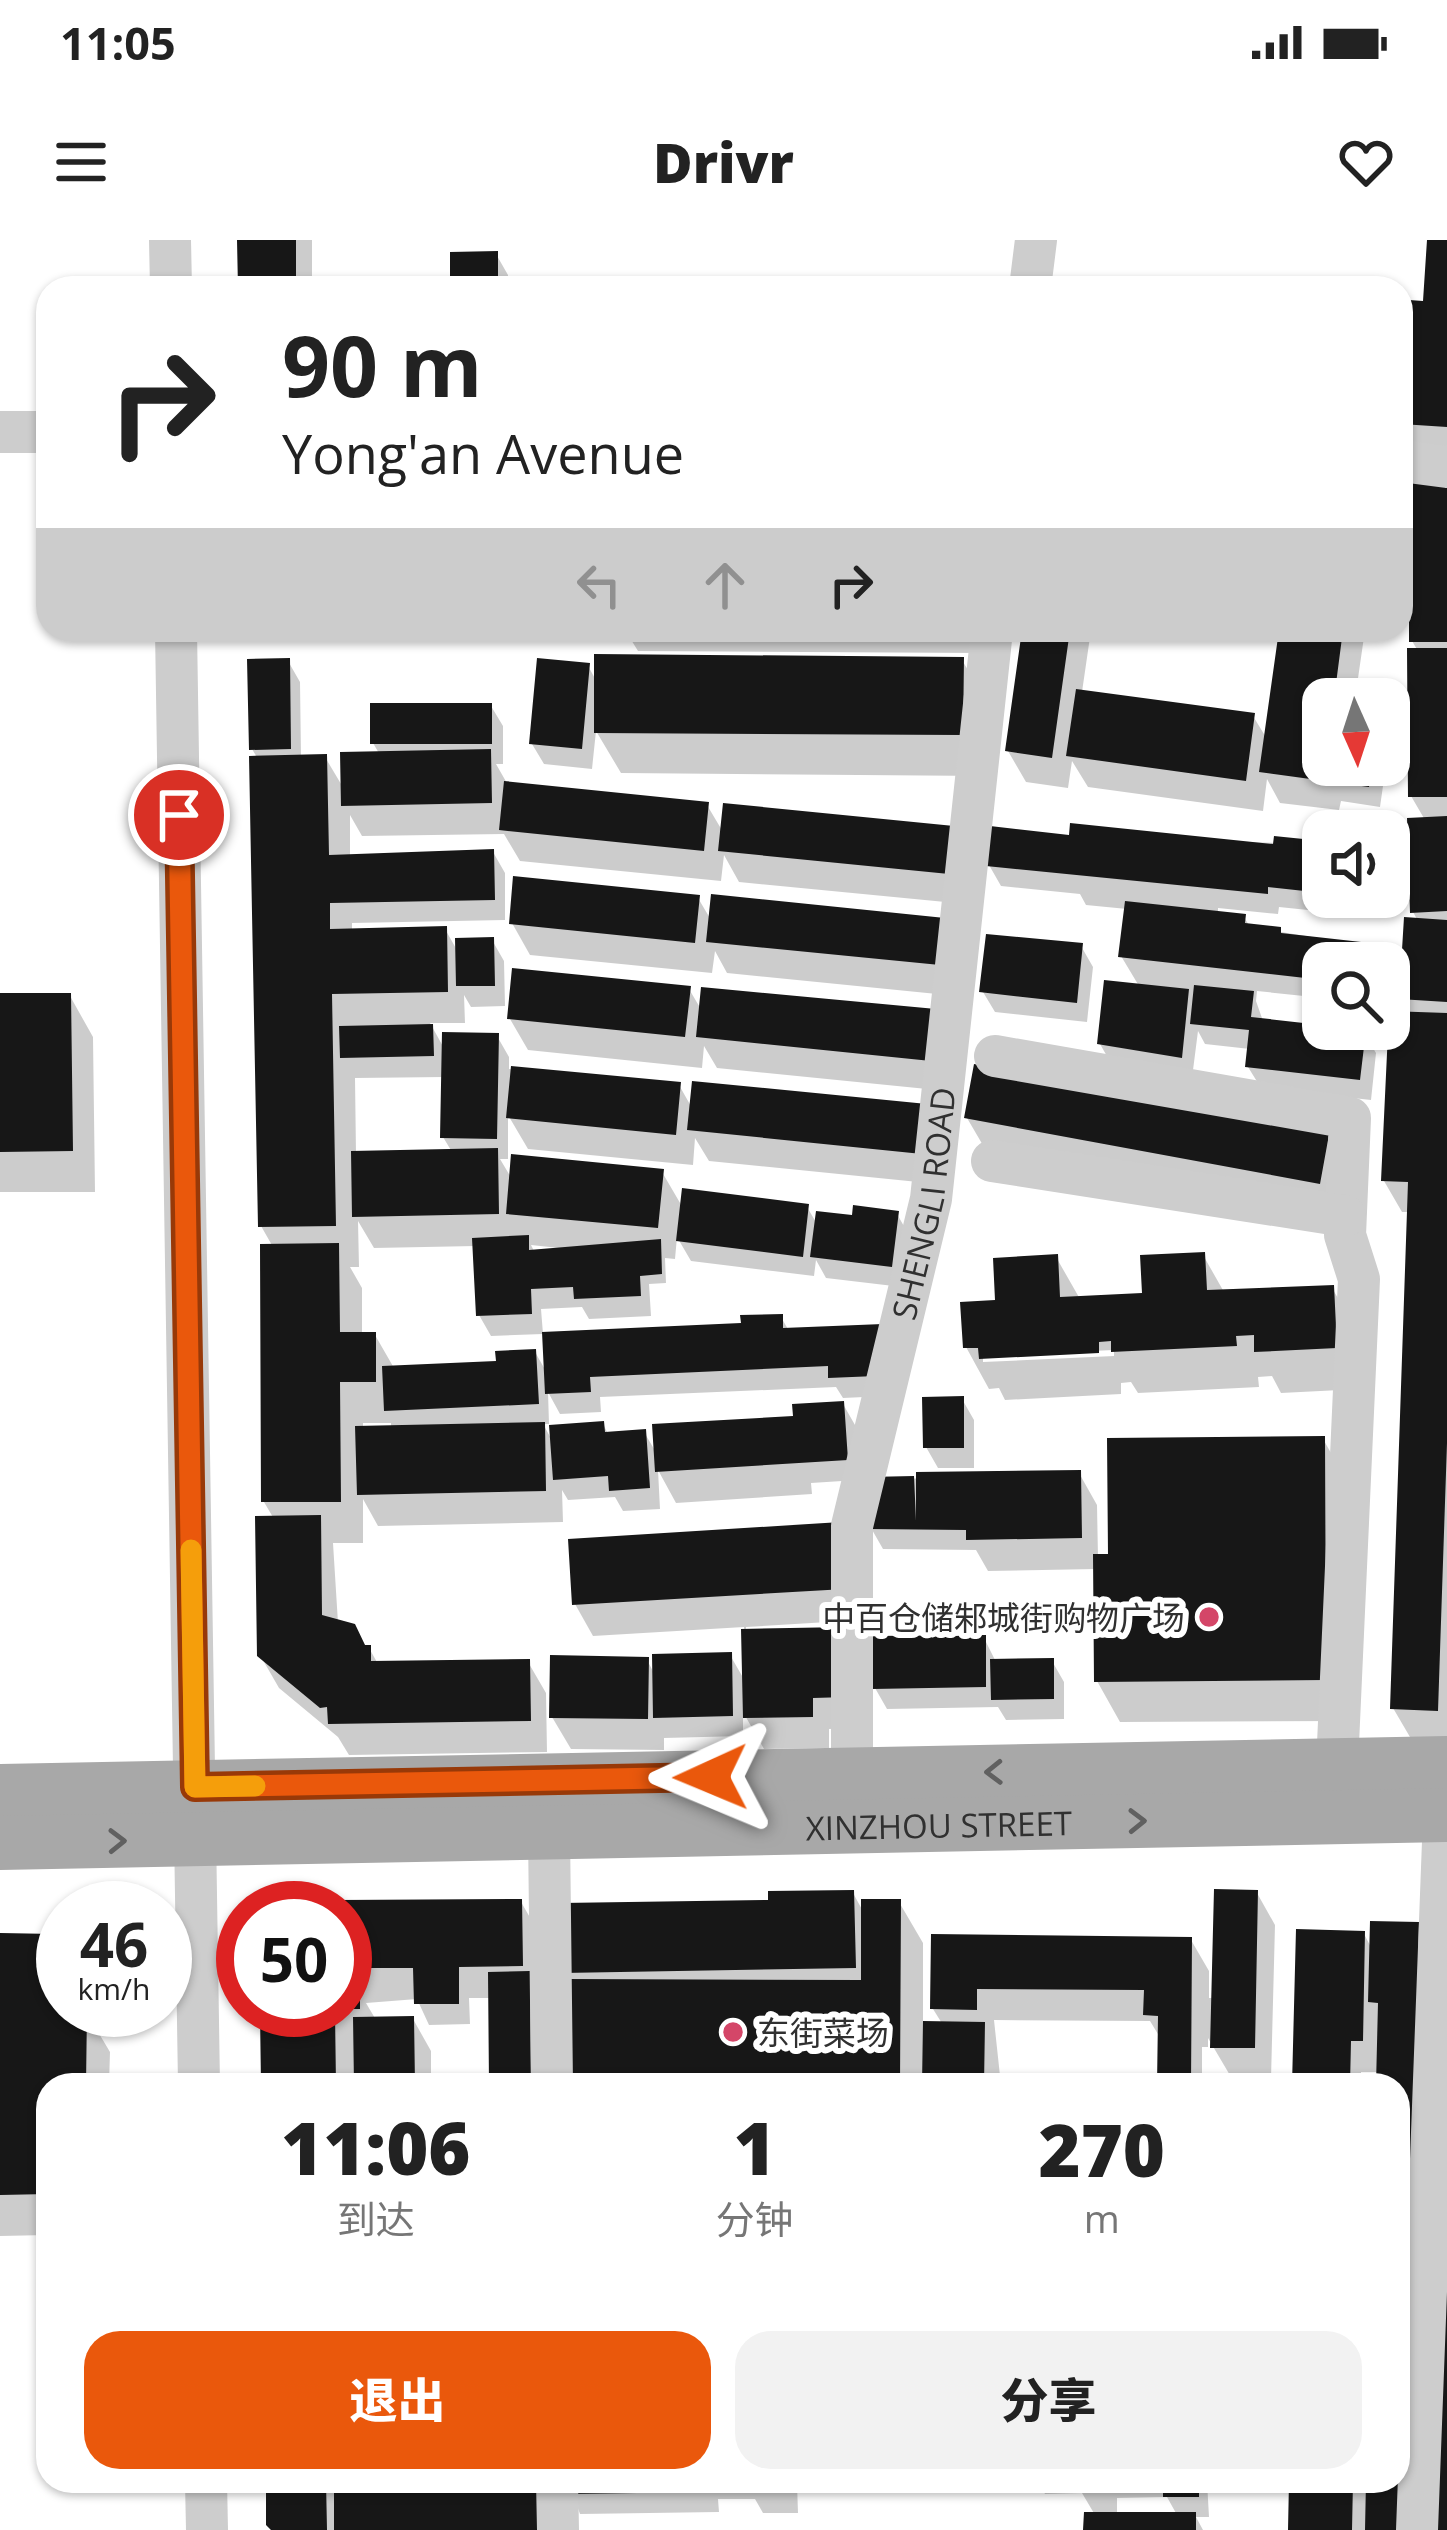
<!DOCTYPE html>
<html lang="zh">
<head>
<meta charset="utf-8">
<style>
	:root { --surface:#fff; --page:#f2f2f2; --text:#222; --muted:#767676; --accent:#ea580c }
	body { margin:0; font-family:"Open Sans","Noto Sans SC",sans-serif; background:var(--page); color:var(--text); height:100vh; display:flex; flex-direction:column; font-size:45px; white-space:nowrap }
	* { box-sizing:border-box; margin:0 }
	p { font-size:39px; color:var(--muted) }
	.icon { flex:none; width:66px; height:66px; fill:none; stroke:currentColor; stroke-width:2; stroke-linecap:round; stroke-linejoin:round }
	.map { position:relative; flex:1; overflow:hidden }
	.panel { position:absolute; left:36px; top:1833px; width:1374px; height:420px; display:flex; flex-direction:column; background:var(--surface); border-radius:36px; box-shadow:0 3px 9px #0004 }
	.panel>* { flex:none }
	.banner { position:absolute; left:36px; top:36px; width:1377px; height:366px; border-radius:36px; box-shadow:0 3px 9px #0004; background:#fff; color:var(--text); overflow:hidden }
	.needle { width:78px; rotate:177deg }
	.tools { position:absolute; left:1302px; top:438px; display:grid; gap:24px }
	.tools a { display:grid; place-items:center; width:108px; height:108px; border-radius:24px; background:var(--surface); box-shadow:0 3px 9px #0004; font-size:60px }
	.speed { position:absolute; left:36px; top:1641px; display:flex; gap:24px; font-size:60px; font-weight:700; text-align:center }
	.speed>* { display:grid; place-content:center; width:156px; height:156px; border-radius:50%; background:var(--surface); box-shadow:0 3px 9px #0004; line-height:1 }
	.speed small { font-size:30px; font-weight:400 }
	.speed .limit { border:18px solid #d22; background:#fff; color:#111 }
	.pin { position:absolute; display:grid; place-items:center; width:102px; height:102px; color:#fff; margin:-51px; border:6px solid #fff; border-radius:50%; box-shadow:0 3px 12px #0007 }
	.me { position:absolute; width:132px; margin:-66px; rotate:269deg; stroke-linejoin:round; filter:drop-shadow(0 0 9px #0008) }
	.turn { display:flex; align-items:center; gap:42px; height:252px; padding:0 48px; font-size:54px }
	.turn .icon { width:156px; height:156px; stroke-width:2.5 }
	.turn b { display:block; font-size:84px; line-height:102px }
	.lanes { display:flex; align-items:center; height:114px; padding:0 48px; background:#0003; justify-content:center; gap:60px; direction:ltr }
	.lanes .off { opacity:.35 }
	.eta { display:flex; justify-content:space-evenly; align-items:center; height:204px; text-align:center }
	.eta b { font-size:72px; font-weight:800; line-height:84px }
	.cta { display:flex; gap:24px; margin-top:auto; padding:24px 48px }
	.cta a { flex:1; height:138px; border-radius:36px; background:var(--accent); color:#fff; font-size:48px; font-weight:800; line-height:138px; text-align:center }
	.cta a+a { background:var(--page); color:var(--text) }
	.status { display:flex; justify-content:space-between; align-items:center; height:84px; padding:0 60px; background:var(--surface); direction:ltr }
	.status svg { height:33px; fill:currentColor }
	header { display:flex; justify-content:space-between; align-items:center; height:156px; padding:0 48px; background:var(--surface); font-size:54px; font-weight:800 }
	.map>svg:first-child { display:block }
	.shadow { fill:#0003; fill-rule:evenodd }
	.building { fill:#171717 }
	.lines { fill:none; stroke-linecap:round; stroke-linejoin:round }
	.minor { stroke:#cdcdcd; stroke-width:42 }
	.major { stroke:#a8a8a8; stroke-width:54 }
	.oneway { stroke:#606060 }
	.route-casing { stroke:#983908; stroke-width:30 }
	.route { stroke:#ea580c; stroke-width:21 }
	.slow { stroke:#f59e0b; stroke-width:21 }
	.poi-dot { fill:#d44668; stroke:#fff; stroke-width:4.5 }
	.labels { text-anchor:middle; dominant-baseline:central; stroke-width:12; stroke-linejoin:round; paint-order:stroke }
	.street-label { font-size:33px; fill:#303030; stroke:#fff }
	.poi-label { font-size:33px; fill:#303030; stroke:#fff; text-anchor:end }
</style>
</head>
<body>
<div class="status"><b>11:05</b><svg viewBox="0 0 49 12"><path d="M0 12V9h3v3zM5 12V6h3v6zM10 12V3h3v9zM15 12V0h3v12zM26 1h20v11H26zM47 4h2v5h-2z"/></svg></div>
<header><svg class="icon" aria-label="menu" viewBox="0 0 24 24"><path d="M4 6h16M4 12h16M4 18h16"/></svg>Drivr<svg class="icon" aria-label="heart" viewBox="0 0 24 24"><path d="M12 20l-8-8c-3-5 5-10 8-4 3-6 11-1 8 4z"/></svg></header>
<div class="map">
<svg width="1447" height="2290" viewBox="0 0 1447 2290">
	<rect width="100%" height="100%" fill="#fff"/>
	<path class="shadow" d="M240,0h72v48h-71z
		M1430,0h17v216l-27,-2 -18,-31 24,-119z
		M496,14l12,21v13h-55z
		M1401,237l46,4v1270l-30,-2 -24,-41 17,-496h-8l-18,-31 28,-166 -10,-17 16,-77 -5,-9 12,-92 -14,-24 7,-145 -6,-10v-111h-11z
		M625,390h351v23l-338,-2z
		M1025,390h66l-9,62 171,24 14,23 15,-109h83l-10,69h-32v66h63l-6,42 -39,-6 -2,9 -59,-7 -13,-24 -4,32 -175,-24 -16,-26 -4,27 -42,-6 -18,-31z
		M962,420l24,41v75l-365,-3 -25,-42 -4,38 -48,-5 -12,-20 56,-78 9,16z
		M288,421l12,21 1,76 24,-1 19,32 36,-34 -7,-12 118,-37 12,20v38h-7l12,21 199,20 16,27 229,-3 14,75 -227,-22 -15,-27 -3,26 -201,-20 -16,-27 -142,2 -12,-21v43l143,-6 12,21v47l-153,3v8l93,-2 13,23 34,-12 12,21 1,45 -34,1 -7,-12 1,28h-35l15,27 52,-14 12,21v12l170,16 13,23 233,-1 13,77 -229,-23 -14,-23 -2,27 -165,-16 -20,-34v44h-8l12,20 150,-7 21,36 124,-1 10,17 80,-10 12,21 -7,52 -76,-9 -10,-18 -2,16 -123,-15 -14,-24 -2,22 -10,-1 1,25 -17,1 2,32 -62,3 -7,-12 -41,2 2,25 -52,2 -12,-21 -3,-69 -102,2 -16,-27 1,46h-9l12,21v47h13l19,33 105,-5 36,-11 12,21 234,-56 8,14 92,-4 5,69 -43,2 -7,-11 -236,10 1,15 -41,2 -12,-22 1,32h-6l10,18 50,-18 5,10 36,-2 13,22 186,-50 12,21 3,55 -47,3 1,11 -136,9 -18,-33 2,39 -37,2 -8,-14 -47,3 -6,-10 1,32 -185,4 -15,-27v44h-30l5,80 31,25 9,16 150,-2 18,31 1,59 -198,3 -11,-18 -59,-49 -19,-33 14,-136 -10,-17 9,-255 -12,-21 -3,-467 -6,-10zM445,837l-2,60 9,15 -96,2 -1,-76zM531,1005l28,3 -24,5zM363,1183h28v5l-28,1z
		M1072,598l251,6v53h54l-2,20 -96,-10 -1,7 -60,-6v6l26,3 6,10 118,19 10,17h-55v35l-66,-7 -1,10 7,20 101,12 12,20 -5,47 -110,-12 -13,-21 2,-18 -45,-5 -7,-13 -6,47 -80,-13 -12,-21 39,-58 -18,-30 6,-47 -41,-4 -6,-11 -79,-8 -12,-21z
		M698,658l13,22 233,1 13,75 -230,-23 -12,-22 -3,22 -182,-18 -18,-32z
		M1081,706l12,21 -6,55 -92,-10 -12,-20z
		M689,749l13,22 232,1 13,79 -230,-23 -13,-22 -2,22 -174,-18 -18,-31z
		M0,756h70l23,41 2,155h-95z
		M967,878l361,13 15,93 -352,-65z
		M1203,1015l21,37 108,-4 24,41 4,60 -79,4 -9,-17 -14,1 1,10 -121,6 -7,-11 -10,1v11l-116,6 -6,-12 -10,1 -23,-42 32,-44 58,-46 24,42 65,-3zM1114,1110v6l-131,6v-6z
		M962,1159l12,21v48h-36l-12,-21z
		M1323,1199l24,42 1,240 -228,1 -23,-41 -1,-112 -108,2 -12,-21 -93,-1 -12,-21v-48l208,-7 18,32 1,52h13z
		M839,1285l22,95 -115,7v5l116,30 1,66 -34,1v19l-65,1 -21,-37v24l-79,2v12l-93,-1 -19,-32 95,-57 8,15 75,-20 15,26 -1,-54 -151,9 -18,-32z
		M984,1398l12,24 56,-1 12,21v37l-58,1 -8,-13 -111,2 -12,-21z
		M853,1653l11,20 35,-11 24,41v81l20,1 -10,-16 1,-72 257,3 18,31v27h5l43,-105 18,32 -4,154 -57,6 17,-8 -23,-39v9h-6v38h-42l1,-46 -11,-18 -156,-1 7,65h-433l-3,-112 206,-70z
		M521,1662l18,31 2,152h-49l-1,-87h-22l1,26 -41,1 -12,-26 -51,4 10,17 37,-1 18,32v34h-167l9,-68 -4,-7h76v-102h-11z
		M1418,1685l4,605h-131l1,-49h106v-396h-18v-13h-19v13h-66l69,-151 8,15z
		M0,1696l53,1 10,17v56h22l25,42 -1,33h-61v150l-48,1z
		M277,2241h65v13l213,36h-283z
		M568,2241h373v7l-99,2 -5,-8 -40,1 1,30h-35l-8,-14h-37l1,13 -139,2z
		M1038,2241h169l2,36h-13l7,13h-117l9,-15 -13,-22 -37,1zM1167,2257l10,18h-60v-17z"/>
	<path class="building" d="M237,0h59v48h-58z
		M1427,0h20v187l-46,-3 8,-124 14,1z
		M498,11v37h-48v-36z
		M1401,234l46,4v164h-38v-141l-8,-1z
		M1022,390h48l-18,128 -47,-7z
		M1279,390h64l-9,69h-11v66h49l-3,22 -110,-15z
		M1407,408h40v149h-39z
		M594,414l370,3 -1,78 -369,-2z
		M290,418l1,91 -42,1 -2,-91z
		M537,418l53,5 -8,86 -53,-5z
		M1076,449l179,24 -9,68 -180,-25z
		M370,463h122v41h-122z
		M491,509l1,54 -151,3 -1,-54z
		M327,514l2,101 165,-6 1,51 -165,3v26l117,-3 1,66 -116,2 4,232 -78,1 -9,-471z
		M504,541l205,21 -5,49 -205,-21z
		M723,563l231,23 -5,48 -231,-23z
		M1447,576v95l-37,2 -3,-95z
		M1070,583l203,21 1,-8 49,5v52l-55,-6v7l-282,-28 4,-40 79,9z
		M513,636l187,19 -5,48 -186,-19z
		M711,654l234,24 -5,47 -234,-23z
		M1125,661l121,13 -1,9 36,4v6l89,10 -2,20h-45v17l-205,-23z
		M1404,677l43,3v82l-48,-3z
		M986,694l97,9 -6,60 -98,-11z
		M494,697l1,49h-39l-1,-48z
		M512,728l179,18 -6,51 -178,-18z
		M1104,740l85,9 -7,69 -85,-14z
		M1194,745l60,6 -3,26 115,13 -6,50 -115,-13 4,-37 -59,-6z
		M701,747l235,22 -5,52 -235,-24z
		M0,753h71l2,158 -73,1z
		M1389,771l58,2v430l-9,268 -48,-2 18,-527 -27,-1z
		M433,784l1,32 -94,2 -1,-32z
		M442,792l57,1 -2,106 -57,-1z
		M974,824l356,65 -10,55 -356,-66z
		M511,826l170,16 -5,53 -170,-17z
		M692,841l235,23 -5,50 -235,-24z
		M498,908l1,66 -147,3 -1,-66z
		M511,914l153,15 -6,59 -152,-14z
		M682,948l127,16 -6,53 -127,-16z
		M853,965l46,6 -7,56 -82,-10 6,-46 36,4z
		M529,995v15l132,-11 1,35 -22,2 1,20 -67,3 -1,-12 -42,2 1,25 -56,2 -4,-78z
		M339,1003l1,89h36v50h-36l1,120h-80l-1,-258z
		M1205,1012l2,38 127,-5 3,63 -83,4v-17l-18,1 1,10 -126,6v-11l-12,1v11l-120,6 -1,-11h-15l-3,-46 35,-2 -2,-42 65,-4 2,43 82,-4 -2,-38z
		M783,1074v14l100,-4 -7,52 -48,2v-12l-238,11 1,15 -46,2 -3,-62 199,-9 -1,-8z
		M536,1109l3,55 -155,7 -2,-45 114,-5 -1,-10z
		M964,1156v52h-41l-1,-51z
		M844,1161l4,59 -193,12 -3,-48 141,-8 -1,-12z
		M604,1181l1,11 41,-3 4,59 -41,3 -1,-15 -55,4 -4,-55z
		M545,1182l1,69 -189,4 -2,-69z
		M1325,1196l1,244 -232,2 -1,-128h15l-1,-116z
		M1081,1230l1,68 -116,2v-10l-98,-1v-52l46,-1 2,45v-49z
		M321,1275l1,100 33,9 10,21h6v16l159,-2 1,62 -203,3 -1,-17 -7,1 -63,-52 -2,-140z
		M841,1282l4,67 -273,16 -4,-66z
		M846,1387l1,70 -34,1v19l-70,1 -2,-89z
		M986,1395v52l-114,2 -1,-53z
		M732,1412l1,64 -80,2 -1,-64z
		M550,1415l99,2 -1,62 -99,-1z
		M1054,1418v41l-63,1 -1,-41z
		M1214,1649l44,1 -3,158h-45z
		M854,1650l2,78 -294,5 -1,-70 207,-3v-9z
		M522,1659l1,67 -64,1v37h-45l-1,-36h-61l-7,7v-67h-15l8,-8z
		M861,1659h40l-1,186h-335v-106l296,1z
		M1370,1681l49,1 -14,608h-40l1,-49h32v-396h-22l2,-82 -10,-1z
		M1296,1689l69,2 -2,110h-12l-1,44h-58z
		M0,1693l55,1 -2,35 10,11v30h24l-1,75h-38v109l-48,1z
		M931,1694l261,3 -1,148h-34l1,-69 -15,-1 1,-25 -167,-1v21l-47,-1z
		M530,1731l1,114h-42l-1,-113z
		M360,1746v23h-15v-22z
		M335,1773l1,72h-75l-1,-71z
		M414,1776l1,69h-61l-1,-68z
		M923,1781l62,1 -1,63h-62z
		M1212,1834l37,1v10h-38z
		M1447,1920v370h-14z
		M274,2241h52l1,49h-56l-5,-5v-41z
		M565,2241h143l1,11 -144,2z
		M748,2241h40v12h-40z
		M1163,2241h36v16h-36z
		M1289,2241h64l-1,49h-64z
		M539,2249v41h-205v-39z
		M1084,2272h112v18h-113z"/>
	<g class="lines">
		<g class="minor">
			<path d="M170,0l1,48"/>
			<path d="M1030,48l6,-48"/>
			<path d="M0,192h48"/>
			<path d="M1401,221l46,6"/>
			<path d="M176,390l23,1455"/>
			<path d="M995,816l355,62 -5,117 14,44 -22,487"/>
			<path d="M992,921l353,55"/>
			<path id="s1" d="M852,1534v-248l79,-327 61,-569"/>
			<path d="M549,1593l3,252"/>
			<path d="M206,2241l1,49"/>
			<path d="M557,2241l1,49"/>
			<path d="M1417,2290l27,-715"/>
		</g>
		<g class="major">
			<path d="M0,1551l1447,-28"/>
			<path id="s2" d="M0,1603l1447,-28"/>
		</g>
	</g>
	<defs><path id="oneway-chevron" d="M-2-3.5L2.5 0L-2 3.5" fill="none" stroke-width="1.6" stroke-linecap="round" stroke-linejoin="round" transform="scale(3)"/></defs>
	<g class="oneway">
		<use href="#oneway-chevron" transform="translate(994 1532) rotate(179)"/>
		<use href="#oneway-chevron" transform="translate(1137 1581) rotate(-1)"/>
		<use href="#oneway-chevron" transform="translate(117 1601) rotate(-1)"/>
	</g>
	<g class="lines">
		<g class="route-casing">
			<path id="route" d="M179,575l16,972 516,-10"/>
		</g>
		<use href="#route" class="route"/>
		<path class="slow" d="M191,1310l4,237 60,-1"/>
	</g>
	<g class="poi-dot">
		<circle cx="1209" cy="1377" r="12"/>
		<circle cx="733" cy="1792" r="12"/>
	</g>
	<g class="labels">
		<g class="street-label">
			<text stroke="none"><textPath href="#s1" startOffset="579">SHENGLI ROAD</textPath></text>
			<text stroke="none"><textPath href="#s2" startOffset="939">XINZHOU STREET</textPath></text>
		</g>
		<g class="poi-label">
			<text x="1185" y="1377">中百仓储邾城街购物广场</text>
			<text x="757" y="1792" text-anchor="start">东街菜场</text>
		</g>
	</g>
</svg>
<div class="tools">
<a><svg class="needle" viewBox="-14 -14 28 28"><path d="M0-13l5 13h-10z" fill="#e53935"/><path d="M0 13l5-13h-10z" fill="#767676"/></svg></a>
<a><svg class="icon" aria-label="sound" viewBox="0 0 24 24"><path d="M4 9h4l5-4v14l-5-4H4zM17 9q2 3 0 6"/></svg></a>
<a><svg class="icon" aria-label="search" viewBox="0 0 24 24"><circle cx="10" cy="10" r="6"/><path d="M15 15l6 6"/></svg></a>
</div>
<div class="speed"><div>46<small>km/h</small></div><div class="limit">50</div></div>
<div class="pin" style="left:179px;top:575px;background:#d93025"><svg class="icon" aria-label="arrive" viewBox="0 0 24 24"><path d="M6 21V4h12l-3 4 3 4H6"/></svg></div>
<svg class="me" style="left:711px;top:1537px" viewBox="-20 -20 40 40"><path d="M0-17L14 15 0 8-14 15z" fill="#ea580c" stroke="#fff" stroke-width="4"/></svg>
<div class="banner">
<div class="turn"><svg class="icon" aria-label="right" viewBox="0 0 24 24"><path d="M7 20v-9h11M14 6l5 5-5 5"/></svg><div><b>90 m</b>Yong'an Avenue</div></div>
<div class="lanes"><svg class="icon off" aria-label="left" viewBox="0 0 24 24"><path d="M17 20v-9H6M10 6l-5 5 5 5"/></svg><svg class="icon off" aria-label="ahead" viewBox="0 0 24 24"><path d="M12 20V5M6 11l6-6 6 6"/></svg><svg class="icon" aria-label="right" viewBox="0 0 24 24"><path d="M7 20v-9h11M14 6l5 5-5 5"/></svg></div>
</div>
<section class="panel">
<div class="eta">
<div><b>11:06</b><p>到达</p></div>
<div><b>1</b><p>分钟</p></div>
<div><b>270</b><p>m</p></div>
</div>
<div class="cta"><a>退出</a><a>分享</a></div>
</section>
</div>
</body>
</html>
